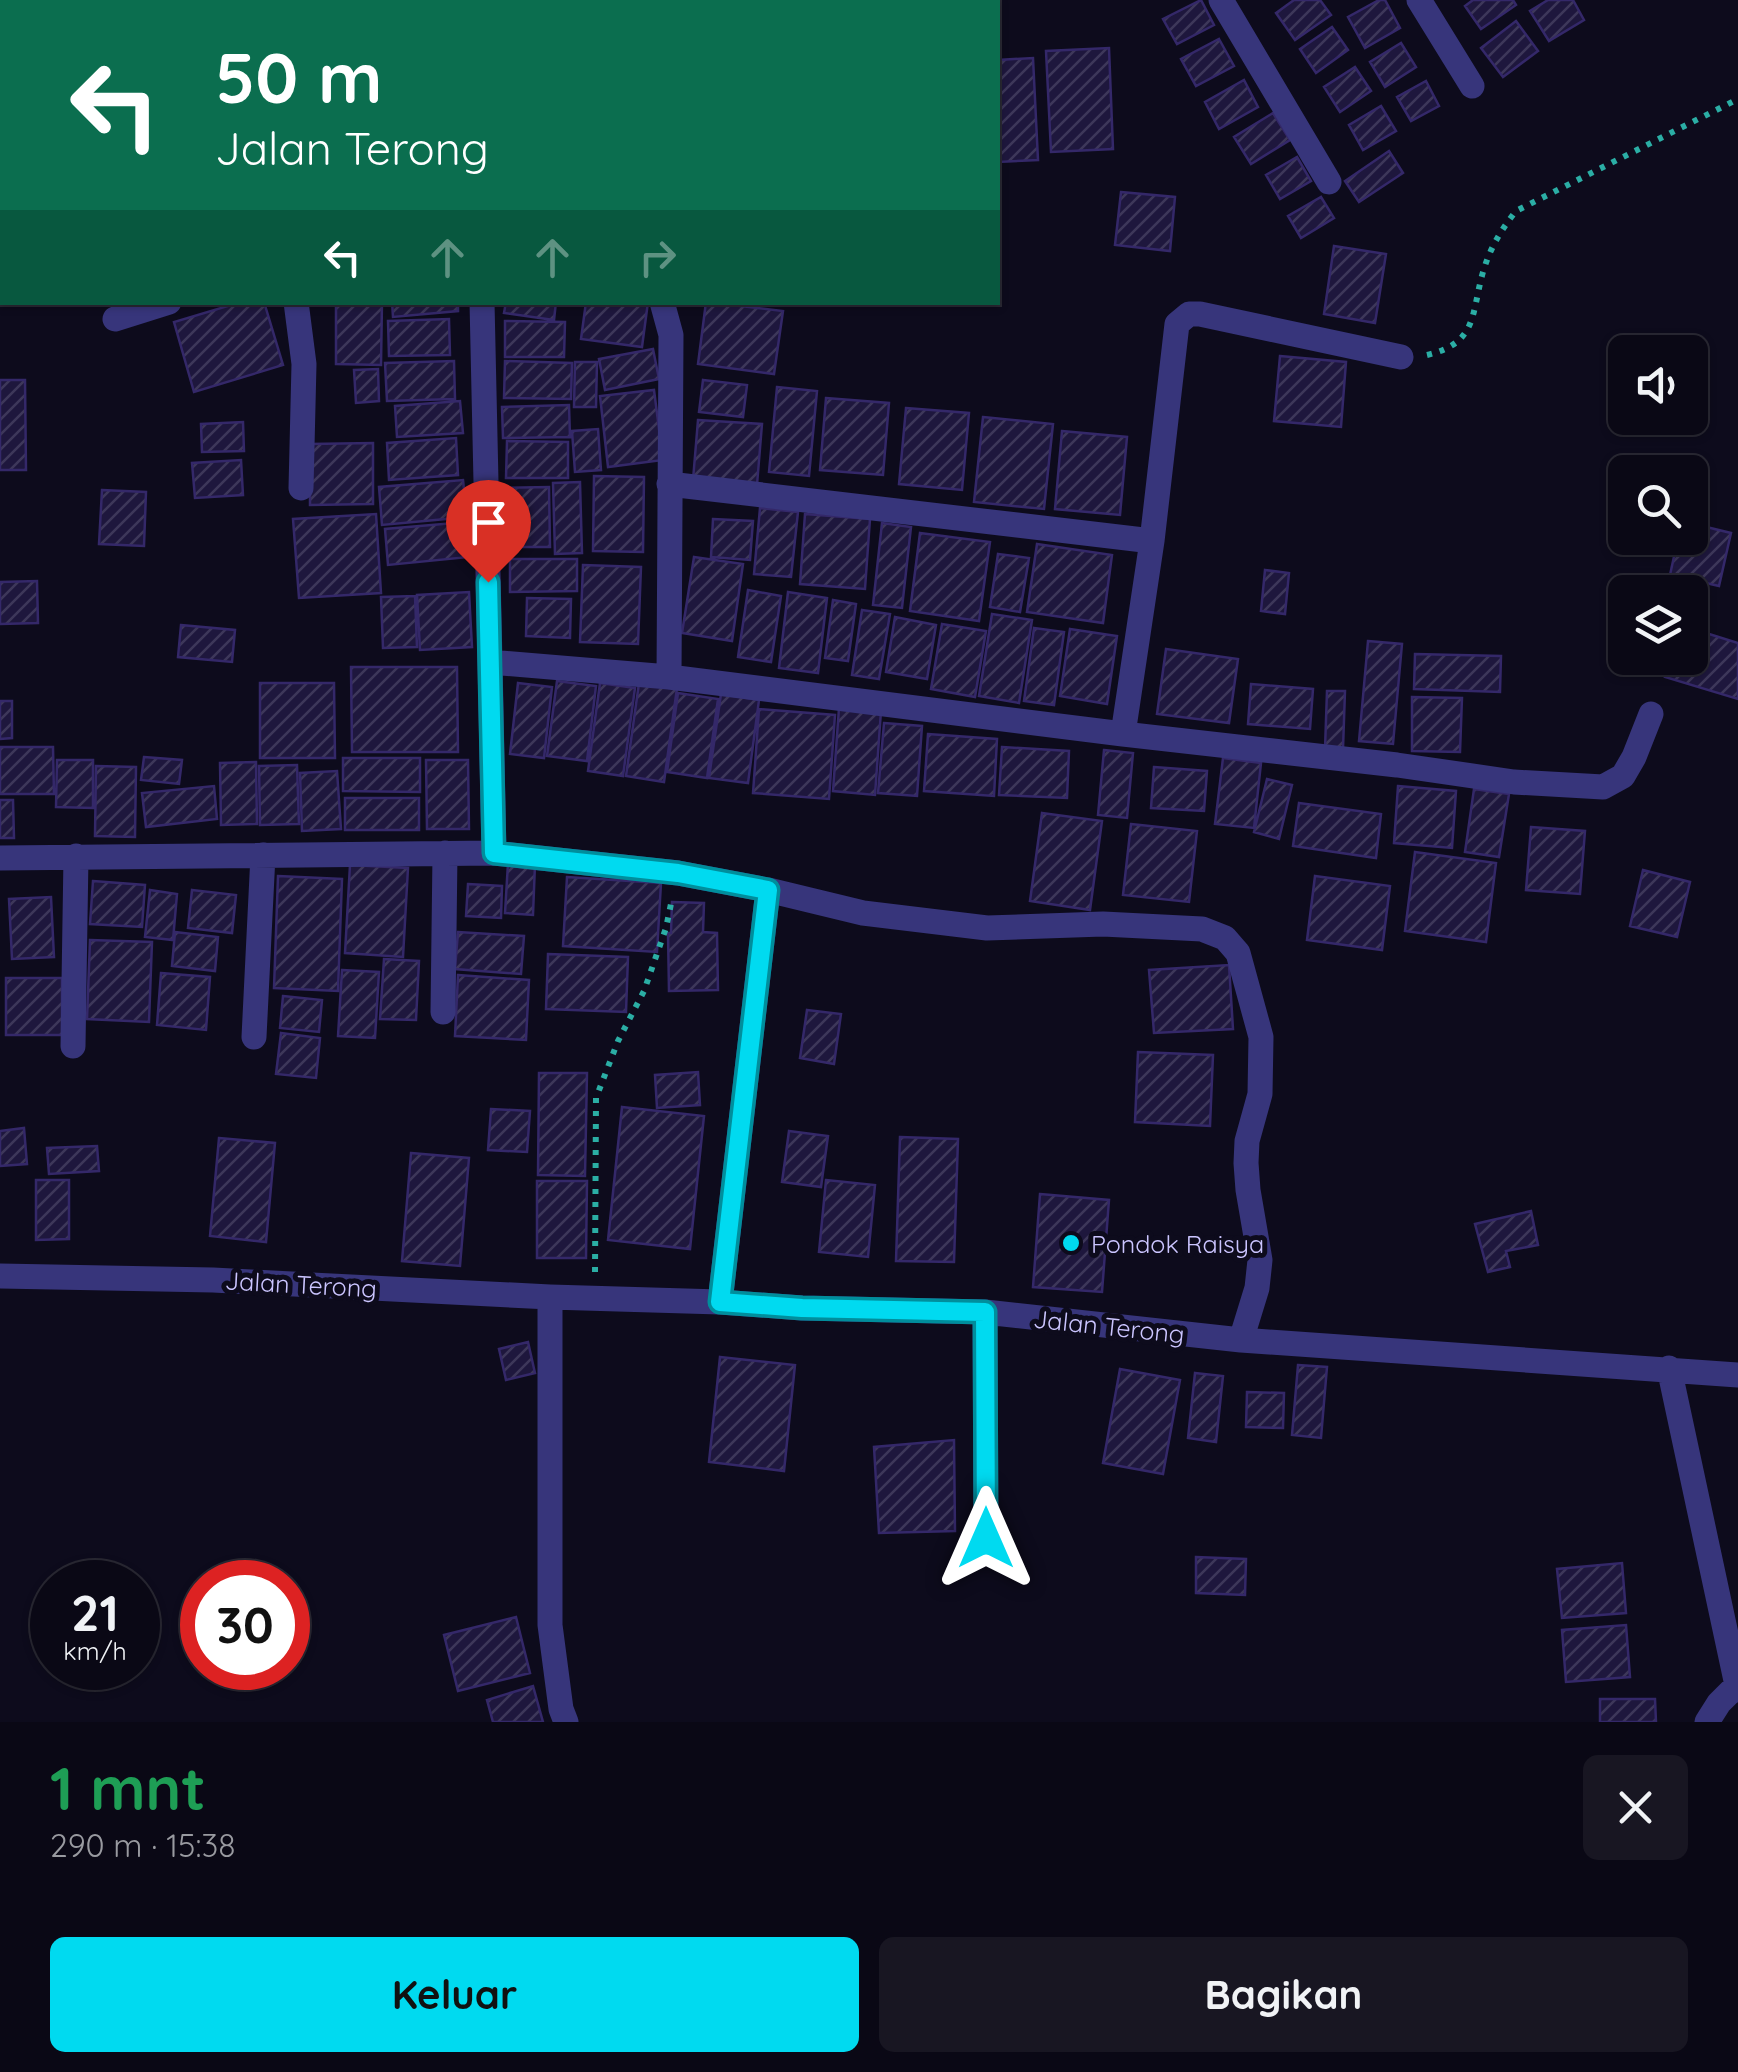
<!DOCTYPE html>
<html lang="id">
<head>
<meta charset="utf-8">
<style>
	:root { --surface:#0a0815; --page:#181622; --text:#f1f3f6; --muted:#999aa0; --line:#2a2934; --accent:#00daf0 }
	body { margin:0; font-family:Quicksand,sans-serif; background:var(--page); color:var(--text); height:100vh; display:flex; flex-direction:column; font-size:38px; white-space:nowrap }
	* { box-sizing:border-box; margin:0 }
	p { font-size:32px; color:var(--muted) }
	.icon { flex:none; width:55px; height:55px; fill:none; stroke:currentColor; stroke-width:2; stroke-linecap:round; stroke-linejoin:round }
	.map { position:relative; height:1722px; overflow:hidden }
	.details { display:flex; flex-direction:column; background:var(--surface); flex:1 }
	.details>* { flex:none }
	.hud { position:absolute; left:0px; top:0px; width:1000px; height:305px; box-shadow:0 2px 8px #0004,0 0 0 2px var(--line); background:#0b6e4f; color:#fff; overflow:hidden }
	.buttons { position:absolute; left:1608px; top:335px; display:grid; gap:20px }
	.buttons a { display:grid; place-items:center; width:100px; height:100px; border-radius:15px; background:var(--surface); box-shadow:0 2px 8px #0004,0 0 0 2px var(--line); font-size:50px }
	.speed { position:absolute; left:30px; top:1560px; display:flex; gap:20px; font-size:50px; font-weight:700; text-align:center }
	.speed>* { display:grid; place-content:center; width:130px; height:130px; border-radius:50%; background:var(--surface); box-shadow:0 2px 8px #0004,0 0 0 2px var(--line); line-height:1 }
	.speed small { font-size:25px; font-weight:400 }
	.speed .limit { border:15px solid #d22; background:#fff; color:#111 }
	.pin { position:absolute; display:grid; place-items:center; width:85px; height:85px; color:#fff; margin:-102px -42px; border-radius:50% 50% 50% 0; rotate:-45deg; box-shadow:0 0 10px #0007 }
	.pin .icon { rotate:45deg }
	.me { position:absolute; width:110px; margin:-55px; rotate:0deg; stroke-linejoin:round; filter:drop-shadow(0 0 8px #0008) }
	.turn { display:flex; align-items:center; gap:35px; height:210px; padding:0 50px; font-size:45px }
	.turn .icon { width:130px; height:130px; stroke-width:2.5 }
	.turn b { display:block; font-size:70px; line-height:85px }
	.lanes { display:flex; align-items:center; height:95px; padding:0 50px; background:#0003; justify-content:center; gap:50px; direction:ltr }
	.lanes .off { opacity:.35 }
	.round { display:grid; place-items:center; flex:none; width:105px; height:105px; border-radius:15px; background:var(--page) }
	.summary { display:flex; align-items:center; justify-content:space-between; height:170px; padding:0 50px }
	h1 { font-size:60px; font-weight:700; line-height:75px; color:#1e9e55 }
	.button { display:flex; gap:20px; margin-top:auto; padding:20px 50px }
	.button a { flex:1; height:115px; border-radius:15px; background:var(--accent); color:#111; font-size:40px; font-weight:700; line-height:115px; text-align:center }
	.button a+a { background:var(--page); color:var(--text) }
	.map>svg:first-child { display:block }
	.building { fill:url(#building-hatch); stroke:#342869; stroke-width:2.5 }
	.lines { fill:none; stroke-linecap:round; stroke-linejoin:round }
	.path { stroke:#2baea5; stroke-width:6; stroke-dasharray:5 8; stroke-linecap:butt }
	.minor { stroke:#37357b; stroke-width:25 }
	.route-casing { stroke:#008e9c; stroke-width:25 }
	.route { stroke:#00daf0; stroke-width:18 }
	.poi-dot { fill:#00daf0; stroke:#0d0b1c; stroke-width:4 }
	.labels { text-anchor:middle; dominant-baseline:central; stroke-width:10; stroke-linejoin:round; paint-order:stroke }
	.poi-label { font-size:25px; fill:#cbc5ff; stroke:#0d0b1c; text-anchor:start }
	.street-label { font-size:25px; fill:#cbc5ff; stroke:#0d0b1c }
</style>
</head>
<body>
<div class="map">
<svg width="1738" height="1722" viewBox="0 0 1738 1722">
	<defs>
		<pattern id="building-hatch" width="6" height="6" patternUnits="userSpaceOnUse" patternTransform="scale(2.5)"><rect width="6" height="6" fill="#1e173d"/><path d="M-1 1l2-2M0 6l6-6M5 7l2-2" fill="none" stroke="#3d375a"/></pattern>
	</defs>
	<rect width="100%" height="100%" fill="#0d0b1c"/>
	<path class="building" d="M1201,0l13,25 -37,19 -14,-25z
		M1294,0h26l11,15 -36,25 -19,-27z
		M1379,0h6l15,28 -35,20 -17,-31z
		M1473,0h40l3,5 -35,24 -16,-23z
		M1548,0h25l11,20 -35,21 -19,-30z
		M1516,21l22,30 -35,26 -22,-29z
		M1332,27l16,23 -32,23 -16,-24z
		M1219,39l15,27 -38,20 -15,-27z
		M1401,43l15,24 -31,20 -15,-25z
		M1109,48l4,101 -62,3 -5,-101z
		M1033,58l5,102 -40,2v-102z
		M1355,67l16,24 -31,21 -16,-25z
		M1244,80l14,27 -39,22 -14,-27z
		M1426,81l13,25 -28,15 -14,-24z
		M1381,106l15,25 -33,19 -14,-25z
		M1273,113l17,27 -39,24 -17,-27z
		M1389,151l14,22 -44,29 -14,-21z
		M1297,157l14,24 -31,18 -14,-24z
		M1121,192l54,5 -5,54 -55,-6z
		M1321,197l13,21 -33,20 -13,-22z
		M1334,246l52,8 -11,69 -51,-9z
		M241,302h23l19,63 -89,27 -20,-70z
		M336,302h46l-1,63 -45,-1z
		M392,302h66v9l-65,6z
		M506,302h50l-2,18 -50,-7z
		M586,302h62l-6,45 -61,-8z
		M706,302l77,9 -9,63 -76,-10z
		M449,319l1,36 -61,1 -1,-35z
		M505,321l60,1 -1,35h-59z
		M653,349l6,30 -54,11 -6,-31z
		M1280,356l66,6 -5,65 -67,-6z
		M454,361l1,38 -68,2 -2,-38z
		M505,361l67,2 -1,36 -67,-1z
		M575,362h22l-1,45h-22z
		M378,369l1,32 -23,2 -2,-33z
		M0,380h25l1,90h-26z
		M703,380l44,5 -4,32 -44,-5z
		M777,387l40,4 -8,85 -40,-4z
		M654,390l9,70 -55,7 -8,-71z
		M826,398l63,5 -6,72 -63,-5z
		M460,401l3,32 -66,4 -2,-31z
		M569,405l1,32 -67,1 -1,-31z
		M906,408l63,5 -7,77 -63,-6z
		M983,417l70,7 -9,85 -70,-7z
		M698,420l64,4 -5,61 -64,-5z
		M243,422l1,29 -42,1 -1,-28z
		M598,429l3,41 -26,2 -3,-41z
		M1062,431l65,6 -7,78 -65,-6z
		M456,438l2,37 -69,5 -2,-37z
		M507,441l61,1v36h-62z
		M373,443v61l-63,1v-61z
		M241,460l2,35 -48,3 -3,-35z
		M594,476l50,1 -1,75 -50,-1z
		M463,480l4,37 -85,8 -3,-38z
		M580,482l2,71 -27,1 -2,-71z
		M549,487l1,60h-47l-2,-59z
		M102,490l44,2 -2,54 -45,-2z
		M760,508l38,4 -7,65 -37,-3z
		M376,514l5,79 -82,5 -6,-79z
		M805,514l65,5 -5,70 -65,-5z
		M713,519l40,2 -3,39 -39,-3z
		M466,522l3,35 -81,8 -3,-36z
		M882,523l29,4 -9,81 -29,-3z
		M1690,523l41,10 -12,53 -49,-11 8,-37h12z
		M920,533l70,9 -11,79 -69,-10z
		M1037,544l75,11 -9,68 -76,-11z
		M998,554l31,4 -9,54 -30,-5z
		M694,557l49,7 -11,77 -50,-8z
		M510,559h67v32l-67,1z
		M583,565l58,2 -3,77 -58,-2z
		M1265,570l24,3 -4,41 -24,-3z
		M37,581l1,42 -38,1v-42z
		M748,590l33,6 -10,66 -33,-5z
		M469,592l3,55 -52,3 -3,-55z
		M788,592l39,6 -9,75 -39,-5z
		M415,596l2,51 -34,1 -2,-51z
		M527,598l44,1 -1,39 -44,-2z
		M833,600l23,4 -8,57 -23,-3z
		M862,610l28,4 -11,65 -27,-4z
		M992,614l40,6 -13,83 -40,-7z
		M895,617l41,8 -9,54 -41,-7z
		M942,624l44,7 -11,66 -44,-8z
		M181,625l54,5 -3,32 -54,-5z
		M1034,628l30,4 -10,73 -30,-4z
		M1690,628l48,15v56l-73,-22 6,-19h19z
		M1070,629l47,7 -10,68 -47,-8z
		M1368,641l34,3 -9,100 -34,-3z
		M1166,649l72,10 -9,64 -72,-9z
		M1415,654l86,2 -1,36 -86,-3z
		M351,667h106l1,85h-106z
		M557,681l39,5 -9,75 -40,-5z
		M260,683h74l1,75h-75z
		M518,683l34,4 -8,71 -34,-4z
		M600,683l35,5 -12,88 -35,-5z
		M639,683l38,5 -13,94 -38,-6z
		M1251,684l62,5 -3,40 -62,-5z
		M1327,691h18l-2,58h-18z
		M678,693l40,6 -11,79 -40,-6z
		M721,694l38,6 -11,83 -39,-5z
		M1412,697l50,1 -2,54 -48,-1z
		M0,701h12v37l-12,1z
		M839,708l42,3 -6,84 -42,-4z
		M759,709l76,6 -6,84 -76,-6z
		M884,723l38,3 -5,70 -39,-3z
		M928,734l69,5 -3,57 -70,-5z
		M0,747h53l1,47h-54z
		M1002,747l67,4 -2,47 -68,-3z
		M1104,750l29,3 -6,65 -29,-3z
		M144,757l38,3 -3,24 -38,-4z
		M343,758h77v34l-77,-1z
		M1223,758l38,5 -7,65 -39,-4z
		M57,760h36v48l-37,-1z
		M426,760h42l1,69h-42z
		M256,762l1,62 -36,1 -1,-62z
		M297,765l2,59 -39,1 -1,-59z
		M96,766l40,1 -1,70 -40,-1z
		M1154,767l53,4 -3,40 -53,-3z
		M337,771l4,58 -39,2 -2,-58z
		M1267,779l25,6 -13,54 -25,-7z
		M214,786l3,33 -71,8 -4,-34z
		M1398,786l58,5 -4,57 -58,-5z
		M1474,789l35,5 -10,63 -34,-5z
		M345,798h74v32h-74z
		M0,800h13l1,38h-14z
		M1299,803l82,11 -5,44 -83,-12z
		M1042,813l60,8 -12,89 -60,-9z
		M1131,824l66,7 -8,71 -66,-7z
		M1531,827l54,4 -5,63 -54,-4z
		M1415,852l81,11 -10,79 -81,-11z
		M508,863l27,1 -2,51 -28,-2z
		M350,865l58,3 -5,89 -58,-4z
		M1643,870l47,12 -13,55 -47,-11z
		M278,876l64,3 -4,112 -64,-3z
		M1315,876l75,10 -8,64 -75,-10z
		M567,877l94,6 -4,69 -94,-6z
		M93,881l52,4 -3,42 -52,-3z
		M468,884l34,2 -1,32 -35,-2z
		M150,890l27,4 -4,46 -28,-3z
		M192,890l44,5 -4,38 -44,-5z
		M51,897l3,60 -42,2 -3,-60z
		M672,902l32,1 -1,29 14,1 1,57 -49,1 -1,-58h3z
		M175,932l43,5 -3,34 -43,-5z
		M458,932l66,4 -3,38 -66,-5z
		M90,940l62,2 -3,80 -62,-3z
		M548,954l80,3 -2,55 -80,-3z
		M384,959l35,2 -3,59 -36,-1z
		M1229,965l4,64 -79,4 -5,-63z
		M342,970l37,2 -4,66 -37,-2z
		M161,973l49,4 -4,53 -49,-5z
		M458,975l71,5 -3,60 -71,-4z
		M6,978h56v57h-56z
		M283,996l39,4 -3,32 -39,-4z
		M807,1010l34,4 -7,50 -34,-6z
		M281,1033l39,5 -4,40 -40,-4z
		M1138,1052l75,3 -3,71 -75,-4z
		M698,1072l2,33 -43,3 -2,-33z
		M539,1073h48l-2,103 -47,-1z
		M622,1107l82,9 -14,133 -82,-9z
		M491,1109l39,2 -3,41 -39,-2z
		M24,1128l3,36 -27,2v-35z
		M789,1131l39,5 -7,51 -39,-5z
		M900,1137l58,2 -4,123 -58,-1z
		M219,1138l56,5 -9,99 -56,-6z
		M97,1146l2,25 -50,3 -2,-26z
		M411,1153l58,5 -9,108 -58,-5z
		M36,1180h33v59l-33,1z
		M826,1180l49,5 -7,72 -49,-5z
		M537,1181h50l-1,77h-49z
		M1040,1194l69,6 -7,92 -69,-5z
		M1531,1211l7,34 -32,6 4,16 -22,5 -13,-48z
		M528,1342l7,31 -29,7 -7,-31z
		M720,1357l75,8 -11,106 -75,-9z
		M1298,1365l29,2 -6,71 -29,-3z
		M1120,1369l60,11 -17,94 -60,-11z
		M1195,1373l28,3 -7,66 -28,-4z
		M1247,1392l37,1 -1,35 -37,-1z
		M954,1440l1,91 -76,2 -5,-86z
		M1196,1557l50,2 -1,36 -49,-2z
		M1622,1563l4,50 -64,5 -5,-49z
		M516,1617l14,56 -72,18 -14,-56z
		M1626,1625l4,52 -64,5 -4,-52z
		M533,1686l10,36h-50l-6,-22z
		M1600,1699h55l1,23h-56z"/>
	<g class="lines">
		<path class="path" d="M1427,355c51,-12 44,-41 56,-83 7,-24 18,-42 33,-61l222,-112
			M595,1272l1,-174 22,-57 26,-50 22,-63 6,-29"/>
		<path class="minor" d="M204,0l2,2
			M469,0l1,2
			M1221,0l108,182
			M1419,0l53,86
			M349,2l6,-2
			M0,46l2,4
			M0,126l2,-1
			M296,302l8,62 -3,124
			M482,302l8,360 179,15 2,-342 -9,-33
			M115,319l54,-17
			M1401,357l-201,-43h-11l-12,10 -25,217 -29,193 274,31 117,17 89,5 20,-11 11,-19 17,-43
			M669,484l483,57
			M669,677l454,57
			M494,853l184,20 90,17 95,23 124,15 116,-4 99,5 23,9 13,15 23,84 -1,57 -13,47 -1,22 2,27 12,70 -3,28 -16,52
			M0,858l494,-5 -4,-191
			M443,1012l2,-159
			M254,1037l9,-182
			M73,1046l3,-190
			M0,1276l213,4 337,17 170,5 82,6 183,4 256,28 497,35
			M550,1297v328l11,84 5,13
			M720,1302l48,-412
			M985,1312l1,226
			M1669,1368l69,322
			M1707,1722l12,-19 18,-18"/>
	</g>
	<g class="lines">
		<g class="route-casing">
			<path id="route" d="M488,582l6,271 184,20 90,17 -48,412 82,6 183,4 1,226"/>
		</g>
		<use href="#route" class="route"/>
	</g>
	<circle class="poi-dot" cx="1071" cy="1243" r="10"/>
	<g class="labels">
		<g class="poi-label">
			<text x="1091" y="1243">Pondok Raisya</text>
		</g>
		<g class="street-label">
			<text transform="translate(301 1284) rotate(3)">Jalan Terong</text>
			<text transform="translate(1109 1326) rotate(6)">Jalan Terong</text>
		</g>
	</g>
</svg>
<div class="buttons">
<a><svg class="icon" aria-label="sound" viewBox="0 0 24 24"><path d="M4 9h4l5-4v14l-5-4H4zM17 9q2 3 0 6"/></svg></a>
<a><svg class="icon" aria-label="search" viewBox="0 0 24 24"><circle cx="10" cy="10" r="6"/><path d="M15 15l6 6"/></svg></a>
<a><svg class="icon" aria-label="layers" viewBox="0 0 24 24"><path d="M12 4l9 5-9 5-9-5zM3 14l9 5 9-5"/></svg></a>
</div>
<div class="speed"><div>21<small>km/h</small></div><div class="limit">30</div></div>
<div class="pin" style="left:488px;top:582px;background:#d93025"><svg class="icon" aria-label="arrive" viewBox="0 0 24 24"><path d="M6 21V4h12l-3 4 3 4H6"/></svg></div>
<svg class="me" style="left:986px;top:1538px" viewBox="-20 -20 40 40"><path d="M0-17L14 15 0 8-14 15z" fill="#00daf0" stroke="#fff" stroke-width="4"/></svg>
<div class="hud">
<div class="turn"><svg class="icon" aria-label="left" viewBox="0 0 24 24"><path d="M17 20v-9H6M10 6l-5 5 5 5"/></svg><div><b>50 m</b>Jalan Terong</div></div>
<div class="lanes"><svg class="icon" aria-label="left" viewBox="0 0 24 24"><path d="M17 20v-9H6M10 6l-5 5 5 5"/></svg><svg class="icon off" aria-label="ahead" viewBox="0 0 24 24"><path d="M12 20V5M6 11l6-6 6 6"/></svg><svg class="icon off" aria-label="ahead" viewBox="0 0 24 24"><path d="M12 20V5M6 11l6-6 6 6"/></svg><svg class="icon off" aria-label="right" viewBox="0 0 24 24"><path d="M7 20v-9h11M14 6l5 5-5 5"/></svg></div>
</div>
</div>
<section class="details">
<div class="summary"><div><h1>1 mnt</h1><p>290 m · 15:38</p></div><a class="round"><svg class="icon" aria-label="close" viewBox="0 0 24 24"><path d="M6 6l12 12M18 6L6 18"/></svg></a></div>
<div class="button"><a>Keluar</a><a>Bagikan</a></div>
</section>
</body>
</html>
